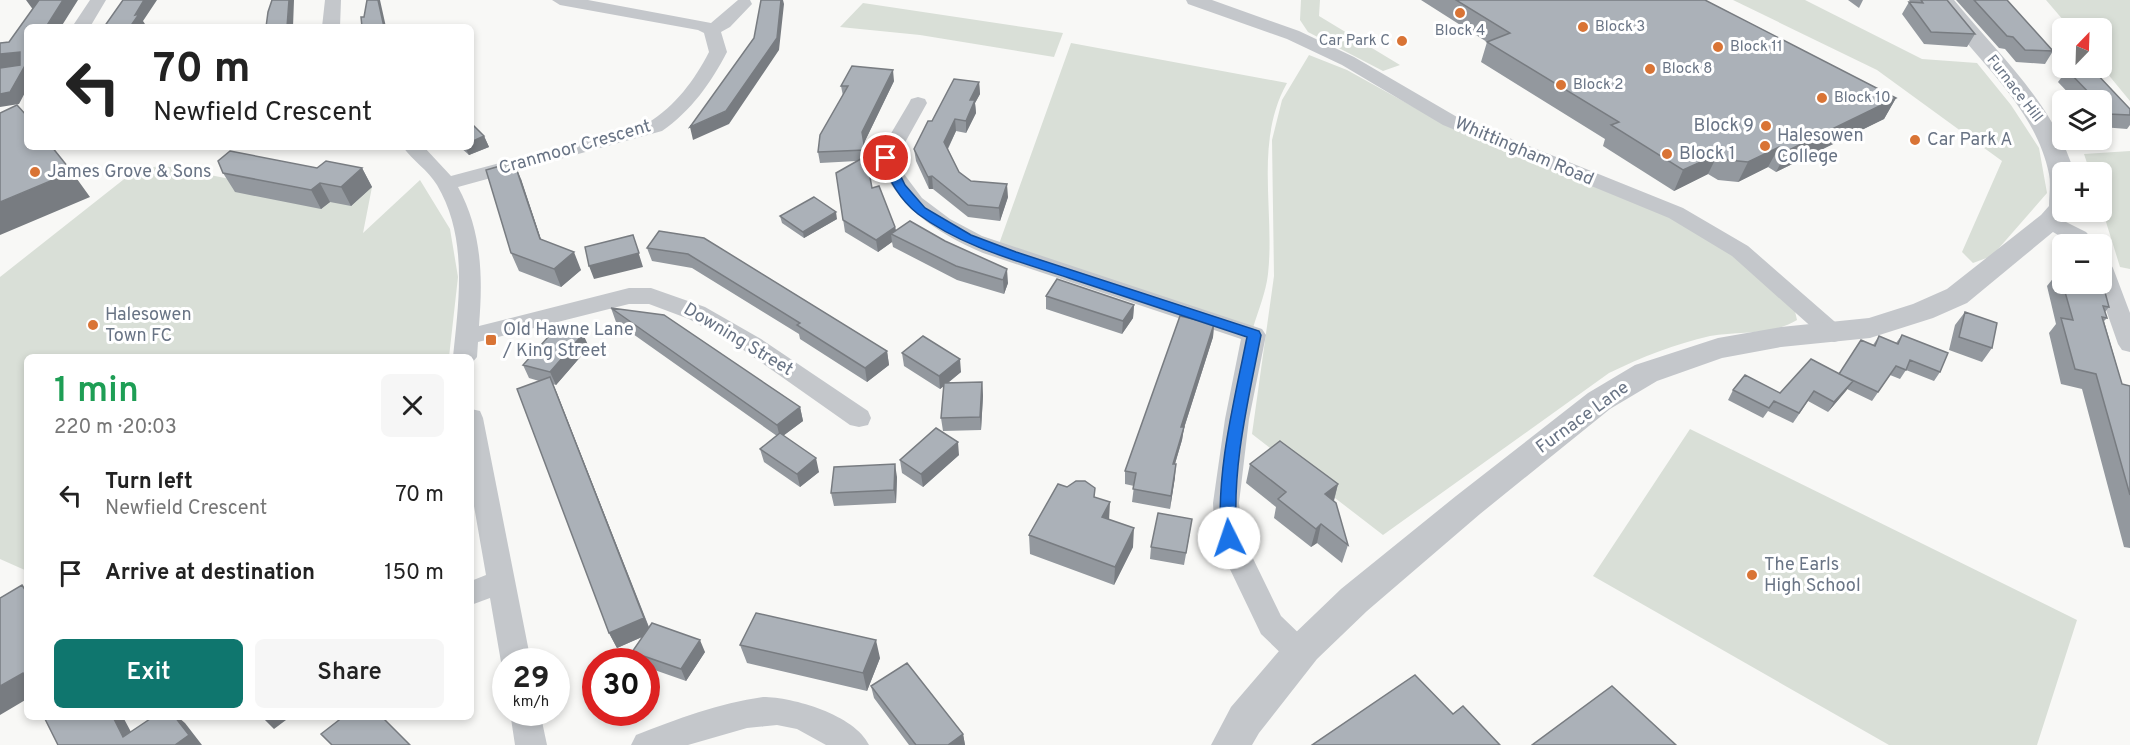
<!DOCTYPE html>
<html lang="en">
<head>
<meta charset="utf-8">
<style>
	:root { --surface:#fff; --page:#f6f6f6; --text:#222; --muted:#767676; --accent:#0f766e }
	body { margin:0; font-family:Overpass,sans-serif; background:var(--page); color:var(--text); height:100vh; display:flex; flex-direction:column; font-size:22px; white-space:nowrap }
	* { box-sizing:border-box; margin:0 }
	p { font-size:20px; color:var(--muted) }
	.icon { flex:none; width:33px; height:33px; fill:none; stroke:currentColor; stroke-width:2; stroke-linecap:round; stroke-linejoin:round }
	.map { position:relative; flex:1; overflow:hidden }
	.details { position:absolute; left:24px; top:354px; width:450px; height:366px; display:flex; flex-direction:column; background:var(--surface); border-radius:9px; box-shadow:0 3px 9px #0003 }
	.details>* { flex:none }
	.top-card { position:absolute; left:24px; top:24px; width:450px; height:126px; border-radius:9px; box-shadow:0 3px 9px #0003; background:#fff; color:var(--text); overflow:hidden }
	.needle { width:39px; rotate:23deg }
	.controls { position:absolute; left:2052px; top:18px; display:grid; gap:12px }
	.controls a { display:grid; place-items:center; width:60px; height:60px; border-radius:9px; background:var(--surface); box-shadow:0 3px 9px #0003; font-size:30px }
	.speed { position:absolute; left:492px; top:648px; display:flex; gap:12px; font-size:30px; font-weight:700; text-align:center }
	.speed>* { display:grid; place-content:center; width:78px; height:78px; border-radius:50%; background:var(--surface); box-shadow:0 3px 9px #0003; line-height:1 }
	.speed small { font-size:15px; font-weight:400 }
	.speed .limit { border:9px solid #d22; background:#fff; color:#111 }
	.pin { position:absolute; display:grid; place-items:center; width:51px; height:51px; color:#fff; margin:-26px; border:3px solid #fff; border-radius:50%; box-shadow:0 2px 6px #0007 }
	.me { position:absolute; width:66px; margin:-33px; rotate:356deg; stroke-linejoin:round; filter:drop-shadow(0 0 4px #0008) }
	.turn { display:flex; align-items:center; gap:21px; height:126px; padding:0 30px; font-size:27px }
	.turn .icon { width:78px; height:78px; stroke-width:2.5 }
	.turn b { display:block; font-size:42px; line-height:51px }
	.round { display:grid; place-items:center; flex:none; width:63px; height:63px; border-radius:9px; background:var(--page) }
	.overview { display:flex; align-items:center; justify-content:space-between; height:102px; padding:0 30px }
	h1 { font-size:36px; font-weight:600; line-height:45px; color:#1e9e55 }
	.button { display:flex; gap:12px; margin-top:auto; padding:12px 30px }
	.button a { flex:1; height:69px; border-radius:9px; background:var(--accent); color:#fff; font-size:24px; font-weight:600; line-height:69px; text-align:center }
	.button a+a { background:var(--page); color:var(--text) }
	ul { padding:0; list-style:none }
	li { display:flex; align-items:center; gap:18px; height:78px; padding:0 30px }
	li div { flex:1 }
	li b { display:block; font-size:22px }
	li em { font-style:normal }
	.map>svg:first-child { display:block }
	.green { fill:#d9dfd7 }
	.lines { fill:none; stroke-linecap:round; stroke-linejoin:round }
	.minor { fill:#c4c7cb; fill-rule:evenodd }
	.tertiary { fill:#c4c7cb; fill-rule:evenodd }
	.wall { fill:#93989e }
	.shaded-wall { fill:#787c81 }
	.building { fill:#abb1b8; stroke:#787c81; stroke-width:1.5 }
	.route { fill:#1a73e8; stroke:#114b97; stroke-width:1.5 }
	.poi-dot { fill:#d97435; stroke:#fff; stroke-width:2 }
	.labels { text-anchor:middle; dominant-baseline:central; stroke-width:6; stroke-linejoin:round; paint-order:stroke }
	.far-poi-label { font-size:15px; fill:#697485; stroke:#fff; text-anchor:start }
	.far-street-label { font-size:15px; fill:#697485; stroke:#fff }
	.poi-label { font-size:18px; fill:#697485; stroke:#fff; text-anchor:start }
	.street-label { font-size:18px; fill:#697485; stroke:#fff }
</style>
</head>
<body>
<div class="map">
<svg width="2130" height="745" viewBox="0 0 2130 745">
	<rect width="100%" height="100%" fill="#f8f8f6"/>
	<path class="green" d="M1301,0h19l-1,16 81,49 -17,6 -75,-39 -8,-12z
		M1733,0h72l117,59 55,4 34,42 28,43 8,45 -55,63 -19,7 -11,-11 40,-91 -125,-91z
		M2046,0h84v101l-28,-34v-39h-32z
		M863,3l200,30 -9,24 -134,-22 -80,-8z
		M1071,43l216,40c-33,59 -12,128 -19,191 -2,18 -10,37 -15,54l-254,-84z
		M1309,55l38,15 101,56 221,91 67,38 58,52 3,13c-26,16 -58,11 -87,16 -35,8 -68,21 -101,37l-226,162 -131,-101 22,-158 -2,-136 10,-40z
		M2130,151v118l-10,-2 -18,-58v-37h-12l-6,-18z
		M160,165l70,14 106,1 36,7 -9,46 57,-53 30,49 8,48 -9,80h-422v214l-27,-12v-282l128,-101z
		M1690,429l387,191 -40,125h-148l-296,-169z"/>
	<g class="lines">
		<path class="minor" d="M90,0h16l-16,27h-18z
			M325,0h16l-1,27h-18z
			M552,0h36l123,23 27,-23h12l2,4 -22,23 -9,5 6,20c-16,31 -36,59 -65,79l-204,56c24,44 25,90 21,139l150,-38h22l54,19 56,32 107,72 3,7 -3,7 -9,2 -9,-2 -105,-74 -56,-32 -40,-15h-20l-151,38 -1,15 -6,7v-7h-18c6,-57 15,-120 -16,-172 -9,-15 -24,-24 -34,-38h21l27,29 197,-53c28,-18 46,-42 61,-71l-5,-19 -6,-3 -138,-25z
			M1186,0h26l87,31 55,26 103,60 226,91 65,38 94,82 4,6 -4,6 -8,2 -8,-2 -94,-84 -63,-38 -226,-93 -101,-60 -55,-26 -99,-35z
			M918,97l7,2 2,4 -30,54 7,17 18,24 28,21 32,17 280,93 4,6 -17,84 -10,84 4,35 38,78 29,28 5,9 -5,9 -10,4 -10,-4 -29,-28 -46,-96 -2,-35 12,-84 16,-80 -258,-86c-48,-21 -86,-46 -106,-96l32,-54 2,-4z
			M2050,214l36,18 11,12h-24l-30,-18 -4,-5 4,-5z
			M2102,261l8,2 3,5 17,45v39l-8,-2 -4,-6 -21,-60h5z
			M471,409l9,2 3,7 48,244h-25v9l-5,-9 -11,-64 -19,7v-24l15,-6 -15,-86z
			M763,697c30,0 92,18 106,48h-43l-29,-16 -20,-4 -30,3 -59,17h-57l5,-10c41,-16 83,-32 127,-38z
			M510,712h30l7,33h-32z"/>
		<path class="tertiary" d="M1933,0h21c44,54 100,104 120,172h-12v40h10l-13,15 -92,76 -34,15 -63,20 -89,9 -59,11 -65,23 -47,28 -130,105 -113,97 -50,48 -58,74 -7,12h-41l20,-38 60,-70 50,-48 115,-93 132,-103 47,-28 83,-27 63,-11 88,-9 44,-14 34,-15 94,-74 8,-9c0,-11 2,-22 0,-32 -14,-70 -78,-118 -116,-174z"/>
	</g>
	<path class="wall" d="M1421,0h284l191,98 -12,21 -108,53 -8,-5 -30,15 -20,-2 -10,-6 -34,17 -71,-45 2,-7 -124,-77 6,-20z
		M1848,0h15l-4,8z
		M1909,0h38l28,34 -8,13 -43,-3 -22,-30 7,-12h1z
		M1956,0h51l46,51 -8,13 -29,-2 -11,-13 -6,-1z
		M2067,70l63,39v16l-3,4 -25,-2v-27h-27l-17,-18z
		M894,81l-30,62 8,45 23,39 1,3 112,53 -4,11 -47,-14 -64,-33 -1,-5 -14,10 -33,-20 -9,-59 21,-12 -37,2 -2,-11 25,-56 -2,-10z
		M979,82l1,12 -5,9 1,10 -10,20 -10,-2 -8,18 11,23 12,9 37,16 -8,24 -32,-4 -35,-28h-4l-13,-28 -2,-12z
		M484,136l5,11 -20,8 -9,-8h11z
		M317,168h45l10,19 -21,19 -21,-4 -9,7 -86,-17 -12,-19z
		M521,179l20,61 40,30 -20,17 -42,-16 -8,-18z
		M780,216l57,3 -33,19 -22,-15z
		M659,231l228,120 2,14 -22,17 -67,-43 -1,-5 -107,-66 -40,-7 -5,-13z
		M2059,271l50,36 -4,5 2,6 -3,3 18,63 8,2v162l-6,-1 -42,-158 -21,-5 -12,-51 7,-9 -9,-38z
		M1046,296l88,9 -1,13 -11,16 -76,-25z
		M611,308l189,99 3,14 -20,15 36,36 -19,15 -36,-25 -4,-13 17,-13 -161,-114z
		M1965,312l27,36 -10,14 -33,-12 6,-25z
		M1214,324l-1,13 -29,91 -2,12 -7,24v13l-5,32 -38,-7 2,-16 -9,-2v-13z
		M1902,335l38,37 -6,9 -28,-11 -6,9 -10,-4 -18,26 -25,-12 -19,23 -20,-11 -15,22 -25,-12 -5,7 -35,-18 5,-10 47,3 59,-19 34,-29 6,-9 17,7z
		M589,347l-33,38 -3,-1 96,243 56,25 -19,29 -40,-14v-5h-10l-4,-10 10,-15 -25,11 -8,-15 -70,-252 -10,-3 -6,-13z
		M902,353l59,19 -13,11 34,-1 1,14 -2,34 -38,1 -2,-13 3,-32 -4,3 -36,-23z
		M959,455l-36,32 -21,-14 -2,-13z
		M1250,464l88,20 -4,17 14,44 -6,18 -25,-20 -6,4 -37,-29 2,-11 -30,-24z
		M897,477l-1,26 -62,3 -3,-13z
		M1067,487l28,1 -1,9 15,22 24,28 -19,38 -84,-31 -1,-19z
		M1190,532l-6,33 -34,-6 1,-12z
		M740,645l140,13 -13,33 -120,-28z
		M871,686l92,48 2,11h-56l-35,-47z"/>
	<path class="shaded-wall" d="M26,0h15l-7,11z
		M63,0h15l-17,27h-15z
		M144,0h13l-14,21 2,3 -1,3h-14l5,-12z
		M289,0h5l-1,27h-6z
		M378,0h2l6,27h-2z
		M781,0h2l1,4 -5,46 -50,74 -36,16 -3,-13 36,-16z
		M20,52l7,9v28l-8,15 -19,3v-53z
		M893,70l1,11 -30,62 -2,-11z
		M979,82l1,12 -5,9 1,10 -10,20v-12l4,-21z
		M1896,98l-12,21 -108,53 11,-21z
		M955,119l1,12 -11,23 -1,-12z
		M484,136l5,11 -20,8 -4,-8h6v-5z
		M1779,147l-11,20 -30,15 10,-20z
		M1718,154l-10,20 -34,17 9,-21z
		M514,162l7,17 26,78 -7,-18z
		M362,168l10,19 -21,19 -10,-19z
		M72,172l18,25 -90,38v-33z
		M932,176l1,13h-4l-1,-12z
		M320,183l10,19 -9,7 -10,-19z
		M1007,184l1,13 -8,24 -1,-13z
		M836,212l1,7 -33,19 -1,-6z
		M895,227l2,10 -6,-3 1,8 -14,10 -2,-12z
		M633,235l10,32 -49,12 -5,-13z
		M574,252l7,18 -20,17 -7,-18z
		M1007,269l1,14 -4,11 -1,-14z
		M1134,305l-1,13 -11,16 1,-13z
		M1214,324l-1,13 -29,91 -2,12 -11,37 2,-13 8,-37z
		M583,334l6,13 -33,38 -6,-13z
		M887,351l2,14 -22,17 -2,-14z
		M960,359l1,13 -21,17 -1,-13z
		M550,377l7,16 94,240 -34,15 -8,-15z
		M1853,381l-7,10 -18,21 6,-10z
		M982,382l1,14 -2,34 -1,-13z
		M800,407l3,14 -23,17 -3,-13z
		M958,442l1,13 -36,32 -2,-13z
		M816,458l3,14 -19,15 -3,-13z
		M895,464l2,13 -1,26 -2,-13z
		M1176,464l-1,13 -5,32 1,-13z
		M1338,484l-5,19 -8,-9z
		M1110,502l-1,19 -7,-4z
		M1321,524l-4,19 -6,4 5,-18z
		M1134,528l-1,19 -19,38 1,-18z
		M700,640l5,12 -19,29 -5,-12z
		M876,640l4,18 -13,33 -4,-18z
		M23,673l4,4v22l-27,16v-29z
		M113,717h10l15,28 -15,-8z
		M175,717h3l7,6 17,22h-27z
		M262,717h28l-16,12z
		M963,734l2,11h-17z"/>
	<path class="building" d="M39,0h24l-17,27h-19v35l-17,30 -10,2v-26l20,-3v-13l-20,2v-11l9,-1z
		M123,0h21l-9,15 4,-1 -9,13h-26z
		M272,0h17l-2,27h-21l2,-15z
		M367,0h11l6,27h-22l-1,-10h3z
		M761,0h20l-4,38 -51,73 -36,16 64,-89z
		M1456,0h249l191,98 -109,53 -8,-4 -31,15 -20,-2 -10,-6 -35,16 -72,-45 8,-3 -132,-80 23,-9z
		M1921,0h26l28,34 -44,-2 -22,-30 14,1z
		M1974,0h33l46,51 -28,-1 -12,-13 -6,-1z
		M852,66l41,4 -31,62 3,18 -47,2 2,-17 28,-49h-7z
		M2067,70l27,1 36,38v6l-22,-1 -6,-7v-7h-6z
		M954,79l25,3 -9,18h5l-9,21 -11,-2 -11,23 15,30 12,9 36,3 -8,24 -31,-3 -36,-29 -4,1 -14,-28 14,-28h4z
		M17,105l10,11v31h25l20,25 -72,30v-89z
		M471,123l13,13 -13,6z
		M230,151l87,17 9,-7 36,7 -21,19 -21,-4 -9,7 -88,-17 -5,-12z
		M866,156l6,32 7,-2 16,41 -19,13 -33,-20 -7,-47z
		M514,162l26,77 34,13 -20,17 -43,-16 -25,-83z
		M814,197l22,15 -33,20 -23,-16z
		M910,221l35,20 62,28 -4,11 -47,-14 -65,-32z
		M659,231l45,7 183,113 -22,17 -68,-43 3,-2 -112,-69 -41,-6z
		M633,235l6,18 -50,13 -4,-19z
		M2059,271l3,1v12h40v-3l7,26 -6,-1 4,12 -5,-1 20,67 8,2v109l-34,-121 -21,-5 -14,-51 12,2z
		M1057,279l77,26 -11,16 -77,-25z
		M611,308l53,7 136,92 -23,18z
		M1965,312l32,11 -5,25 -33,-11z
		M1180,316l34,8 -33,103h3l-11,37h3l-5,32 -38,-7 3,-16 -11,-2z
		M557,327l26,7 -33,38 -27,-7z
		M1902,335l46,18 -8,19 -30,-12 -4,10 -10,-4 -18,26 -39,-18 22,-34 14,6 4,-10 19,8z
		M923,336l37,23 -21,17 -37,-23z
		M1811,359l42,22 -19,21 -20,-11 -15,22 -25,-12 -5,7 -36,-18 12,-15 35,18z
		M550,377l94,241 -35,15 -92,-244z
		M982,382l-2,35 -39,1 3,-35z
		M936,428l22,14 -37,32 -21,-14z
		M780,433l36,25 -19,16 -37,-25z
		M1280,441l58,43 -13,10 11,9 12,42 -27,-21 -5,5 -38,-30 8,-7 -36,-28z
		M895,464l-1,26 -63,3 3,-26z
		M1076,481h9l10,7 -1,9 16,5 -8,15 32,11 -19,39 -86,-32 29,-51 9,3z
		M1158,513l34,6 -6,34 -35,-6z
		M22,585l5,8v89l-4,-9 -23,13v-88z
		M756,613l120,27 -13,33 -123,-28z
		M652,623l48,17 -19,29 -49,-17z
		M907,663l56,71 -15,11h-32l-45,-59z
		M1415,675l38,39 10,-8 37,39h-188z
		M1612,686l64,59h-144z
		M44,717h69l10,20 30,-20h22l14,18 -14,10h-117z
		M343,717h39l28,28h-78l-11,-11z"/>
	<path class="route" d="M886,154l6,4 13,27 20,23 46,27 45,17 243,79 2,4c-13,66 -30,135 -24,203l-3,4 -5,2 -6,-2 -2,-4c-5,-68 13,-135 26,-201 -59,-20 -119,-39 -178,-59 -51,-17 -107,-31 -151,-64 -17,-13 -31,-36 -37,-56z"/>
	<g class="poi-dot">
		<circle cx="1460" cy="13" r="6"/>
		<circle cx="1583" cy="27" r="6"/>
		<circle cx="1402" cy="41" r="6"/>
		<circle cx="1718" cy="47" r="6"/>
		<circle cx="1650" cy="69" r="6"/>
		<circle cx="1561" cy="85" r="6"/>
		<circle cx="1822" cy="98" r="6"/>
		<circle cx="1766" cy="126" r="6"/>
		<circle cx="1915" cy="140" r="6"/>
		<circle cx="1765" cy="146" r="6"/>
		<circle cx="1667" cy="154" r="6"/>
		<circle cx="35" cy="172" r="6"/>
		<circle cx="93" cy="325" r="6"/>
		<rect x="485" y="334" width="12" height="12" rx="3"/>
		<circle cx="1752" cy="575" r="6"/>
	</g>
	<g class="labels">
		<g class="far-poi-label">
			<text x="1595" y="27">Block 3</text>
			<text x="1460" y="31" text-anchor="middle">Block 4</text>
			<text x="1390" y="41" text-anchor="end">Car Park C</text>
			<text x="1730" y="47">Block 11</text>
			<text x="1662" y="69">Block 8</text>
			<text x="1573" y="85">Block 2</text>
			<text x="1834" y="98">Block 10</text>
		</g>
		<g class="far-street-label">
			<text transform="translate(2014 89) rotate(52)">Furnace Hill</text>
		</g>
		<g class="poi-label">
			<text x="1754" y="126" text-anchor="end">Block 9</text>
			<text x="1777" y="136">Halesowen<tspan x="1777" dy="21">College</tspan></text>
			<text x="1927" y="140">Car Park A</text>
			<text x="1679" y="154">Block 1</text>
			<text x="47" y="172">James Grove &amp; Sons</text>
			<text x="105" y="315">Halesowen<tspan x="105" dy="21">Town FC</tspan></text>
			<text x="503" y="330">Old Hawne Lane<tspan x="503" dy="21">/ King Street</tspan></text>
			<text x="1764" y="565">The Earls<tspan x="1764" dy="21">High School</tspan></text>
		</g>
		<g class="street-label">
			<text transform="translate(575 148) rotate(-16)">Cranmoor Crescent</text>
			<text transform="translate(1524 152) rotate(23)">Whittingham Road</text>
			<text transform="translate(738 340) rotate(31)">Downing Street</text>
			<text transform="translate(1583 418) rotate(-36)">Furnace Lane</text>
		</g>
	</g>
</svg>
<div class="controls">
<a><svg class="needle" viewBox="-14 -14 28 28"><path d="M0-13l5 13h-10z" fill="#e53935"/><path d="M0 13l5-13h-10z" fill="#767676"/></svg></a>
<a><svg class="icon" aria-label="layers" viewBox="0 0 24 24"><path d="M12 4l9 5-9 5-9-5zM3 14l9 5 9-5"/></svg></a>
<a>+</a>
<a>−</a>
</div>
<div class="speed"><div>29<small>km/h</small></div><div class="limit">30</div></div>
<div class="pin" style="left:886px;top:158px;background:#d93025"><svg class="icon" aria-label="arrive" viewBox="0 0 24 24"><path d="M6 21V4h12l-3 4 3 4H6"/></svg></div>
<svg class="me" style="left:1229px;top:538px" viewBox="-20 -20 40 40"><circle r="19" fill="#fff"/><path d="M0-13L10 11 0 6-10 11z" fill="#1a73e8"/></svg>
<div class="top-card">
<div class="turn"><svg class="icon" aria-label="left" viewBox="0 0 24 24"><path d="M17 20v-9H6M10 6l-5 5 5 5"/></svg><div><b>70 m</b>Newfield Crescent</div></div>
</div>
<section class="details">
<div class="overview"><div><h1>1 min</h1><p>220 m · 20:03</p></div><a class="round"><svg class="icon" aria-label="close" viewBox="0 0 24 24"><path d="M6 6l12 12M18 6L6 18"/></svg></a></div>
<ul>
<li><svg class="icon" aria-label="left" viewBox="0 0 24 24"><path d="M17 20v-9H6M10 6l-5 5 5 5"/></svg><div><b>Turn left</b><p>Newfield Crescent</p></div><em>70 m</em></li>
<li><svg class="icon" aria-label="arrive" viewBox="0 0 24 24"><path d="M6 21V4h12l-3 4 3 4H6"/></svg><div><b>Arrive at destination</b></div><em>150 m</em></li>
</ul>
<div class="button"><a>Exit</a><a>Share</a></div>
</section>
</div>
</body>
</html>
